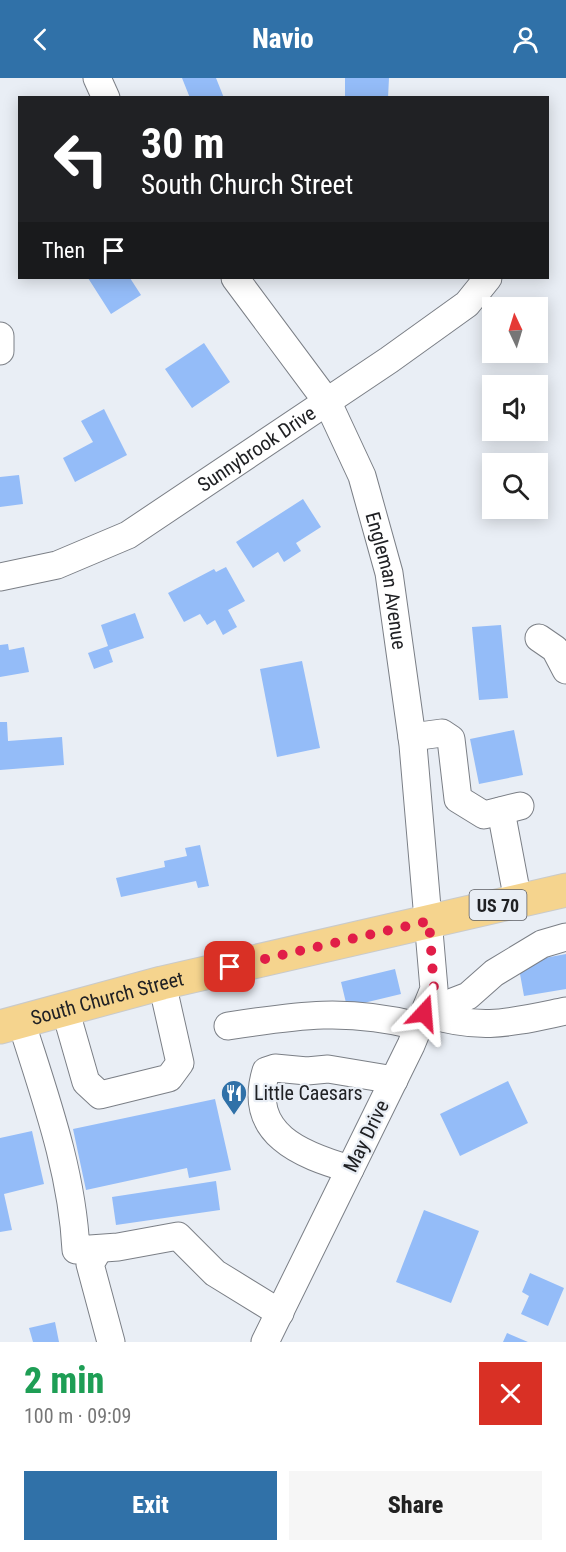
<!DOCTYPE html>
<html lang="en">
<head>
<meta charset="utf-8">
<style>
	:root { --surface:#fff; --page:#f6f6f6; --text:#222; --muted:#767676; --accent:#3071a8 }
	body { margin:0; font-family:"Roboto Condensed",sans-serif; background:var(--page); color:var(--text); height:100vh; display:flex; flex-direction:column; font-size:22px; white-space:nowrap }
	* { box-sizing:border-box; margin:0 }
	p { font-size:20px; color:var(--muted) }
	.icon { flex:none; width:33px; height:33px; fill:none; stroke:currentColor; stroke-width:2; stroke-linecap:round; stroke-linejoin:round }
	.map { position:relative; height:1264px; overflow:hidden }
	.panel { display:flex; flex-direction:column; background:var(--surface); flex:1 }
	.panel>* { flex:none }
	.guide { position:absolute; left:18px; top:18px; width:531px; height:183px; border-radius:0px; box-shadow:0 3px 15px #0003; background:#202124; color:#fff; overflow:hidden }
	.needle { width:39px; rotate:356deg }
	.fabs { position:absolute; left:482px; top:219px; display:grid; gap:12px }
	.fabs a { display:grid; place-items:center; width:66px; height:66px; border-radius:0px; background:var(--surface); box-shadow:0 3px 15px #0003; font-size:30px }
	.pin { position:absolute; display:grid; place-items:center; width:51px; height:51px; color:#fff; margin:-26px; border-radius:12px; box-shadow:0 3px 9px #0006 }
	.me { position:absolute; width:66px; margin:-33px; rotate:19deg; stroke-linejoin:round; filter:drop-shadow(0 0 4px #0008) }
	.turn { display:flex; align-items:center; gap:21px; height:126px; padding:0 24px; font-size:27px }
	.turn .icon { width:78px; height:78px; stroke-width:2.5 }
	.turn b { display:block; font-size:42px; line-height:51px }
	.then { display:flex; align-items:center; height:57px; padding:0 24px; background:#0003; gap:12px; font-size:22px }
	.round { display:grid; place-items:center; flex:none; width:63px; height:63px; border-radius:0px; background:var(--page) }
	.head { display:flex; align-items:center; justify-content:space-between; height:102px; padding:0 24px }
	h1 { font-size:36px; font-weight:800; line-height:45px; color:#1e9e55 }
	.action { display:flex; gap:12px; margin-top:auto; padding:12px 24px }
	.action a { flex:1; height:69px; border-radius:0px; background:var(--accent); color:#fff; font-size:24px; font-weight:800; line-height:69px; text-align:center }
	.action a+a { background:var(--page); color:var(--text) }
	header { display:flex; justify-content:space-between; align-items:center; height:78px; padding:0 24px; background:var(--accent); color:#fff; font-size:27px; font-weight:800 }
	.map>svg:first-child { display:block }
	.building { fill:#94bcf8 }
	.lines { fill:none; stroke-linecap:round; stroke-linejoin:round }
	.minor-casing { stroke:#7b7f86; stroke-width:29 }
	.major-casing { stroke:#c9caca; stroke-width:35 }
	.minor { stroke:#fff; stroke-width:27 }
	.major { stroke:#f5d48e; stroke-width:33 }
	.route { stroke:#e11d48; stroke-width:10; stroke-dasharray:0 18 }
	.labels { text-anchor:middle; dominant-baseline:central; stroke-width:4.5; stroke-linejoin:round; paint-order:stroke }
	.shield { fill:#e9eef5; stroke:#5c5e63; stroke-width:1.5 }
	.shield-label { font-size:18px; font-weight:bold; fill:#202124 }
	.street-label { font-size:20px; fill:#202124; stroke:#e9eef5 }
	.poi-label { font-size:20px; fill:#202124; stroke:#e9eef5; text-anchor:start }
</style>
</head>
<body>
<header><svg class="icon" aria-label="back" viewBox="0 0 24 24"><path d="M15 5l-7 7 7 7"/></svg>Navio<svg class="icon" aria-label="person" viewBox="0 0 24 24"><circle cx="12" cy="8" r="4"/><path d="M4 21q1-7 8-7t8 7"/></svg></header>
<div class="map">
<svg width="566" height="1264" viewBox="0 0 566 1264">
	<rect width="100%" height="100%" fill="#e9eef5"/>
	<path class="building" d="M182,0h34l8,20h-34z
		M345,0h44l-1,20h-43z
		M88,200h42l11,17 -30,19z
		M204,265l26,39 -38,26 -27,-39z
		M104,331l23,46 -52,27 -12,-24 30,-16 -12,-21z
		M19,397l4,29 -23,3v-30z
		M303,421l18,28 -25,16 5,8 -17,11 -6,-10 -25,16 -17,-26z
		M226,489l19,34 -17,9 9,17 -14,8 -8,-15 -8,5 -7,-11 -16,8 -16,-29 46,-24 2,3z
		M135,535l9,25 -35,12 4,12 -19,7 -6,-16 20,-7 -7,-21z
		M501,547l7,73 -29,2 -7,-73z
		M8,566l1,6 15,-3 5,25 -29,5v-32z
		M302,583l18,87 -43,9 -17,-88z
		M0,644h7l1,19 54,-4 2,28 -64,5z
		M514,652l9,45 -44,9 -9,-45z
		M200,767l9,41 -11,2 -2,-7 -75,16 -5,-19 49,-11 -1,-6 23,-5 -2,-8z
		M566,876v35l-42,7 -6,-33z
		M395,891l6,25 -54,13 -6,-25z
		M508,1003l20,42 -68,33 -20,-42z
		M215,1021l16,71 -42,8 -2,-10 -101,22 -13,-61z
		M32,1053l12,53 -40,10 8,36 -12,2v-94z
		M216,1103l4,29 -104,15 -4,-28z
		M424,1132l55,21 -28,72 -55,-21z
		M530,1195l34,15 -16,38 -27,-12 8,-18 -7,-4z
		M55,1244l4,20h-26l-4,-14z
		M507,1255l21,9h-25z"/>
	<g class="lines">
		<g class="minor-casing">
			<g id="minor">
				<path d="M97,0l9,20"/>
				<path id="s1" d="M235,200l93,125 34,73 27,97 24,172 21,244 -23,56 -146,297"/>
				<path d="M0,258v15"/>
				<path id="s2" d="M0,499l57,-12 71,-30 261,-175 78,-56 21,-26"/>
				<path d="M539,560l16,11 11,21"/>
				<path d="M412,659l30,-4 9,6 7,60 26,16 36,-9"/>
				<path d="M501,733l17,90"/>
				<path d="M65,931l21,73 14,13 69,-17 11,-15 -18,-80"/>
				<path d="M424,935l44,-17 26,-23 48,-29 24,-7"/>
				<path d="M424,935c58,18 84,10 142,-2"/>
				<path d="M21,943c24,76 51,149 55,229l42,-3 60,-11 37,37 65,40"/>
				<path d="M228,948c71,-11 119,-18 190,0"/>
				<path d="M350,1091c-49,-14 -103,-35 -84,-98l9,-3 32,3 21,-2 66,11"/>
				<path d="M99,1171l-9,15 21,78"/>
			</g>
		</g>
		<g class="major-casing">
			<g id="major">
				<path id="s3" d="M0,949l162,-44 404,-93"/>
			</g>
		</g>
		<use href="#minor" class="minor"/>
		<use href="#major" class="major"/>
	</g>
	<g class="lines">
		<path class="route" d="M230,889l199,-46 5,68 -10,24"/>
	</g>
	<defs>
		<g id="restaurant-pin" transform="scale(1.35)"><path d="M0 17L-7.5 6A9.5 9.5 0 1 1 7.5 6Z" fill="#3071a8" stroke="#e9eef5"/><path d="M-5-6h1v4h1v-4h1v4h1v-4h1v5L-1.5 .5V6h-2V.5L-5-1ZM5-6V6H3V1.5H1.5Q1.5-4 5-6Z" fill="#fff"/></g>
	</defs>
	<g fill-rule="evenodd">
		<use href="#restaurant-pin" x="234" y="1015"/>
	</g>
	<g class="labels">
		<rect class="shield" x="469.5" y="812" width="57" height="30" rx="4.5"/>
		<g class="shield-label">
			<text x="498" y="827">US 70</text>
		</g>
		<g class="street-label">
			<text stroke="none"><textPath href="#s2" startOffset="290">Sunnybrook Drive</textPath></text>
			<text stroke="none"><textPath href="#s1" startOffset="344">Engleman Avenue</textPath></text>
			<text stroke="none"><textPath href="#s3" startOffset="111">South Church Street</textPath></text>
			<text transform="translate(366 1058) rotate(-64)">May Drive</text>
		</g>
		<g class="poi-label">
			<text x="254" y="1015">Little Caesars</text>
		</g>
	</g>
</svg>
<div class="fabs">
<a><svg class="needle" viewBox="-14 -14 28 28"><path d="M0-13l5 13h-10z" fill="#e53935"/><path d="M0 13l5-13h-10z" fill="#767676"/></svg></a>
<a><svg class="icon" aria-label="sound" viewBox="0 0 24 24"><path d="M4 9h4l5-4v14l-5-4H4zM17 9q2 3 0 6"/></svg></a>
<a><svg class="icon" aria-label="search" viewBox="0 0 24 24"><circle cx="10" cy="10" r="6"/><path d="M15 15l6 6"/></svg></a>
</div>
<div class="pin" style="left:230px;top:889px;background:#d93025"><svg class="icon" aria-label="arrive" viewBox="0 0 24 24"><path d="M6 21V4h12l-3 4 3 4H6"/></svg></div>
<svg class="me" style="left:424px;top:935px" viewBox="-20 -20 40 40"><path d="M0-17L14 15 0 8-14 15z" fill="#e11d48" stroke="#fff" stroke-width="4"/></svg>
<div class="guide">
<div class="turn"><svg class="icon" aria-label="left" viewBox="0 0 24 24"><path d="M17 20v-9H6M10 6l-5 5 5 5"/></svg><div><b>30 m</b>South Church Street</div></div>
<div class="then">Then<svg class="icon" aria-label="arrive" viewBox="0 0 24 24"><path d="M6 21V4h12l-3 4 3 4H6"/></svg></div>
</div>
</div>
<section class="panel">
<div class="head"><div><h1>2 min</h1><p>100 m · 09:09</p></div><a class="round" style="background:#d93025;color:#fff"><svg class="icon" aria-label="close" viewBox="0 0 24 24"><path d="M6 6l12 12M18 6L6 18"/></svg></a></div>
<div class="action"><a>Exit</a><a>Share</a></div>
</section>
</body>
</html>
